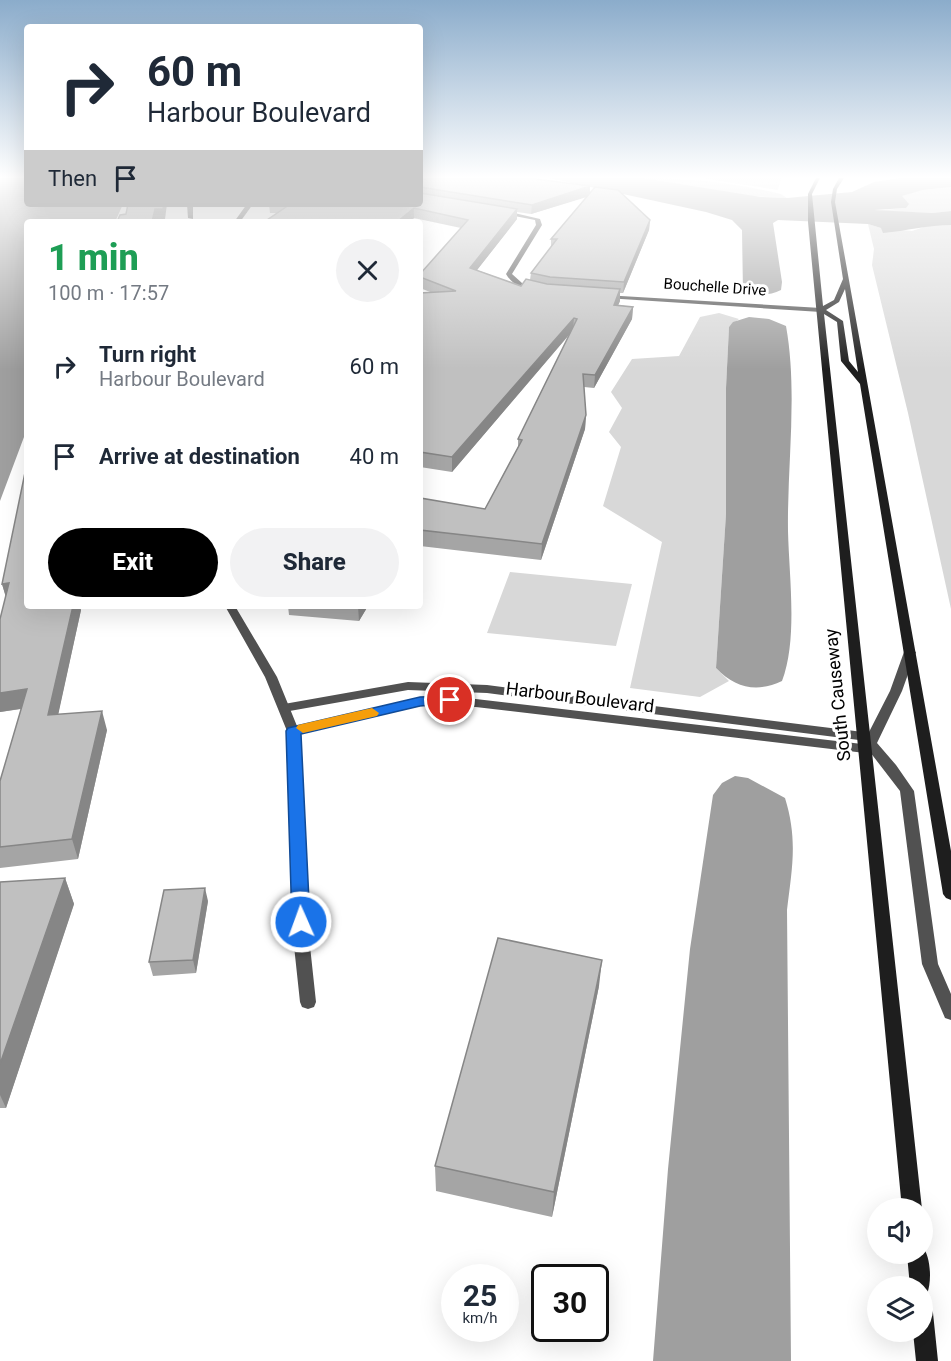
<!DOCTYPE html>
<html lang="en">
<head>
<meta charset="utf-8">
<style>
	:root { --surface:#fff; --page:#f2f2f3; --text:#1f2937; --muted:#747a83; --accent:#000 }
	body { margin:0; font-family:Roboto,sans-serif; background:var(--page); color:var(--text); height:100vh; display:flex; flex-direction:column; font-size:22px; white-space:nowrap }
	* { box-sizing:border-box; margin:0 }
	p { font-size:20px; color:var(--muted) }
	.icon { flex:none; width:33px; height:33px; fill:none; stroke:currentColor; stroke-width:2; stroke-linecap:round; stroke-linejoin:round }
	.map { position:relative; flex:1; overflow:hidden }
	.drawer { position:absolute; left:24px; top:219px; width:399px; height:390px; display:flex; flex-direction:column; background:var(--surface); border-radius:6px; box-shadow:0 6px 24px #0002 }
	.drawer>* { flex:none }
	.top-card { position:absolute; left:24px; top:24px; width:399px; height:183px; border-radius:6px; box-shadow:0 6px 24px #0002; background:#fff; color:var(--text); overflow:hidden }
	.buttons { position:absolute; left:867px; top:1198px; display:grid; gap:12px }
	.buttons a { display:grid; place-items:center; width:66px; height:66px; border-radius:50%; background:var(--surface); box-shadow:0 6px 24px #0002; font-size:30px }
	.speed { position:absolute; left:441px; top:1264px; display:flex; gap:12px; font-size:30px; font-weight:700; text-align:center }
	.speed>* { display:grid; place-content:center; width:78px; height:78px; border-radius:50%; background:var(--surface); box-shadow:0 6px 24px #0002; line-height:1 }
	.speed small { font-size:15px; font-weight:400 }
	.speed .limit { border:3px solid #111; border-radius:9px; background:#fff; color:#111 }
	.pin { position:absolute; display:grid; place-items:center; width:51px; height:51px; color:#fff; margin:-26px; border:3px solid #fff; border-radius:50%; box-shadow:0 2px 6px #0007 }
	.me { position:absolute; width:66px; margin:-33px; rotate:358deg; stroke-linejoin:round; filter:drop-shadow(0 0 4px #0008) }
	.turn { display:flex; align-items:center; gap:21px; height:126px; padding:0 24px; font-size:27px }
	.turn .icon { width:78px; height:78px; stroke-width:2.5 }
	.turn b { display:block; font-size:42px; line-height:51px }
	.then { display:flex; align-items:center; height:57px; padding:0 24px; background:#0003; gap:12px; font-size:22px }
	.round { display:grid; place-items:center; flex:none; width:63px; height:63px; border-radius:32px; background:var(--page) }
	.headline { display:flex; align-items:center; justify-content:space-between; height:102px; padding:0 24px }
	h1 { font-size:36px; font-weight:800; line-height:45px; color:#1e9e55 }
	.primary-button { display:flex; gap:12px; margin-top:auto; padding:12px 24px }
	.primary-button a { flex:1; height:69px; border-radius:36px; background:var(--accent); color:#fff; font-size:24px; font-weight:800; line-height:69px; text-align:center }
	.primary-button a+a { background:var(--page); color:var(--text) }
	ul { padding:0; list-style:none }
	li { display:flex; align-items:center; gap:18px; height:90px; padding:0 24px }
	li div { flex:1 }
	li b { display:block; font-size:22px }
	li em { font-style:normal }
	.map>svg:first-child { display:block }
	.green { fill:#d8d8d8 }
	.water { fill:#9f9f9f }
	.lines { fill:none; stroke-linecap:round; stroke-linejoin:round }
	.minor { fill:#515151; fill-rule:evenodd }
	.tertiary { fill:#515151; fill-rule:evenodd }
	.secondary { fill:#1e1e1e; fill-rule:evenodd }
	.wall { fill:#a5a5a5; fill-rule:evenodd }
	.shaded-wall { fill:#868686 }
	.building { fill:#c0c0c0; stroke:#868686; stroke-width:1.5 }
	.route { fill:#1a73e8; stroke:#114b97; stroke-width:1.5 }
	.slow { fill:#f59e0b }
	.labels { text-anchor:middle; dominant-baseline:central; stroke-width:6; stroke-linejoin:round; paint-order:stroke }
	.far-street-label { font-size:15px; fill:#000; stroke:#fff }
	.street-label { font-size:18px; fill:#000; stroke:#fff }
</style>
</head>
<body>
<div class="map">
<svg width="951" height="1361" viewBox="0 0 951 1361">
	<rect width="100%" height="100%" fill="#fff"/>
	<path class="green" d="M642,178c48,0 93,5 139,16l6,4 -78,-4z
		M701,178h80l-3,12z
		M951,187v24l-19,2 -60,-2 34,-3 -5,-12 22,-6z
		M868,224l13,4 31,3 18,-6h21v384l-43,-196 -36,-148 2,-16z
		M719,313l20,6 -10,8 -3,61v126l-10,154 13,13 -29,16 -70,-9 32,-146 -59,-36 18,-59 -12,-15 13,-24 -11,-16 21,-33 47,-3 21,-39z
		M510,572l122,12 -16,62 -129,-13z"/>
	<path class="water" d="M0,178h27v26h96l-8,18h-88v207l-27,72z
		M549,178h93l119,19 26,1 65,-6 22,-10 27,-4h50v9l-28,3 -21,6 7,8 -3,4 -32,2 58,3 19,-2v14c-23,0 -45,6 -68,8l-2,-5 -13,-4 -90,-4 -5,3 9,59 -1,8c-12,6 -26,6 -38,2l-1,-62 -10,-10 -26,-8z
		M749,317l20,2 17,7c12,67 1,138 2,205 1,45 10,108 -6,150 -25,12 -47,7 -66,-13l10,-154v-126l3,-61 4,-5z
		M735,776l13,2 37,20c13,42 7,70 2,112l4,451h-138l15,-192 22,-220 23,-154 9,-12z"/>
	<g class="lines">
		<path class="minor" d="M187,204h6v15l-5,-1z
			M247,204h6l-13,18h-6z
			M501,210l39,9 2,6 -30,49 10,9 15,5v2c-13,0 -24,-4 -31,-16l30,-49 -1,-5 -36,-7z
			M604,295l217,13 3,2 -3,2 -215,-14 -2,-1z
			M225,606h10l42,71 22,54 11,215 6,56 -2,5 -6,2 -6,-2 -2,-5 -6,-56 -7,-215 -22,-54z"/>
		<path class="tertiary" d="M910,649l6,3 -14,39 -25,52 19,22 18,26 24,173 13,30v26l-6,-2 -23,-54 -22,-173 -30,-39 -5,1 -415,-49 -30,2 -127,29 -6,-4 6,-4 127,-29 30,-2 412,48 -3,-4 -372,-47 -79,-3 -124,22 -6,-4 6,-4 124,-22 79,3 376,47 5,2 22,-43 14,-39z"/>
		<path class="secondary" d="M816,178h4l-8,16 11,112 11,-6 9,-21 -12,-77 2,-13 6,-11h5l-7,11 -2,13 116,649v49l-5,-2 -3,-4 -83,-510 -19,-23 -4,-39 -13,-8 98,895h-20l-94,-987v-28zM845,289l13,83 -9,-11 -6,-40 -17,-11 13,-8z
			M922,1246c9,10 10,36 5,48l-5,2v-9h-12l-3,-33h15z
			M922,1303l8,2 3,8 5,48h-22l-3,-29h9z"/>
	</g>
	<path class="wall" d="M420,178h108l62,16 60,26 -1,10 -26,63h-3v8l-2,4 15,2 -1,12 -38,69 -10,-1 2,28 -1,14 -44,131 -121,-14v-48l65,11 33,-62v-8l51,-104 -117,137 -32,-5v-174l10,-1 -10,-4v-14l41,-46 -47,-10 -5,4h-145l13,-9h-7l-1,-9h151zM588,196l-37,43v8l-20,26 -1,7 -9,6 -44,-16 40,-51v-7l14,2z
		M2,584l25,22 54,4 -23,104 49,16 -29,129 -78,9v-87l21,-72 -21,3v-93l6,-22z
		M288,606h80l-9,15 -70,-6z
		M65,878l9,26 -68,204h-6v-226z
		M208,901l-12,72 -43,3 -4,-14z
		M599,986l-47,231 -116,-26 -1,-25z"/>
	<path class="shaded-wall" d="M590,186v10l-59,18 1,-9z
		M164,204h3l-2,15 -8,1v2h-5l3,-13z
		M414,208v10l-5,4h-12z
		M517,209v10l-47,60v-11z
		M650,220l-1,10 -26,63 1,-11z
		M620,289v12l-7,16 1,-12z
		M633,307l-1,12 -38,69 1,-13z
		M574,318l-1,12 -121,142v-15z
		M586,415l-1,14 -44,131 1,-16z
		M9,583l-2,18 -5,-17z
		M73,606h7l1,4 -27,124 -6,-19z
		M358,606h10l-9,15z
		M27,689l5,18 -32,5v-19z
		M102,711l5,19 -29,129 -6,-20z
		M65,878l9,26 -68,204 -6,-13v-31z
		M205,888l3,13 -12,72 -3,-13z
		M602,960l-3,26 -47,231 2,-25z"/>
	<path class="building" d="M425,178h103l62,8 -58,19 -112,-18v-7l6,-1z
		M595,187l23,3 32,30 -26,62 -74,-5 -19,-4 26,-34h-6z
		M420,193l97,16 -47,59 51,18 5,-7 21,5 73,5 -6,16 19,2 -38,68 -12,-1 3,41 -44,129 -122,-14v-32l65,11 37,-69 -4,-1 59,-120 -3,-1 -122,139 -32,-5v-159l36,-2 -36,-14v-3l48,-54 -54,-12 -17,14h-133l25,-17 -7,-1h138z
		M128,204h36l-1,5h-8l-3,13h-35l3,-7 6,-1z
		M27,463v143h46l-25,109 54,-4 -30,128 -72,8v-66l27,-92 -27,4v-74l9,-36 -7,1z
		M65,878l-65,186v-182z
		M205,888l-12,72 -44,2 15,-72z
		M498,938l104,22 -48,232 -119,-26z"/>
	<linearGradient id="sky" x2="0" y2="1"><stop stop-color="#8baccb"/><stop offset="0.48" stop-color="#fff"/><stop offset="1" stop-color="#fff" stop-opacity="0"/></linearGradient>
	<rect width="951" height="369" fill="url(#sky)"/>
	<path class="route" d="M450,696l7,4 -2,3 -35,3 -119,28 9,188 -3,5 -6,2 -6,-2 -3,-5 -6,-191 2,-3 132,-31z"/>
	<path class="slow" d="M372,708l7,5 -2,3 -74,17 -7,-5 2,-3z"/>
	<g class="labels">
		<g class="far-street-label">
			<text transform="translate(715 287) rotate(4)">Bouchelle Drive</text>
		</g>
		<g class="street-label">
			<text transform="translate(837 695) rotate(-96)">South Causeway</text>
			<text transform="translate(580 697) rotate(7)">Harbour Boulevard</text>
		</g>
	</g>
</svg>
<div class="buttons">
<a><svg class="icon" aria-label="sound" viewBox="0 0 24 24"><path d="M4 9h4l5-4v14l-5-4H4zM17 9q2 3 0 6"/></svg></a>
<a><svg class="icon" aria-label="layers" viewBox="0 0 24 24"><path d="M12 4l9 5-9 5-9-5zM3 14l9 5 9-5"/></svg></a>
</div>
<div class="speed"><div>25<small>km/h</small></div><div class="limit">30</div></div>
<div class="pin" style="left:450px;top:700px;background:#d93025"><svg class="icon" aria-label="arrive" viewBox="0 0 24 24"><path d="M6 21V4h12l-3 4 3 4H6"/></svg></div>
<svg class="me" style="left:301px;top:922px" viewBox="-20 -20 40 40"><circle r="17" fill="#1a73e8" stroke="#fff" stroke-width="3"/><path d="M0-11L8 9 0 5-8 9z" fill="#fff"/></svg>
<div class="top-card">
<div class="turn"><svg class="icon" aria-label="right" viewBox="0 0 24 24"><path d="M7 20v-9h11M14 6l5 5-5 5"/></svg><div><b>60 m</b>Harbour Boulevard</div></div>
<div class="then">Then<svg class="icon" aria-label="arrive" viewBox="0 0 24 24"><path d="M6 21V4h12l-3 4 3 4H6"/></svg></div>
</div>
<section class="drawer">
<div class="headline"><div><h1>1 min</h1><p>100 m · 17:57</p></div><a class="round"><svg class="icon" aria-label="close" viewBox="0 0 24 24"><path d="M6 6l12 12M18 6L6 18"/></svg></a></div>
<ul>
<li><svg class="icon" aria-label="right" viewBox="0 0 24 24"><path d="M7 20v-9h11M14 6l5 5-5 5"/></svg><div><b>Turn right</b><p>Harbour Boulevard</p></div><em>60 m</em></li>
<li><svg class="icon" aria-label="arrive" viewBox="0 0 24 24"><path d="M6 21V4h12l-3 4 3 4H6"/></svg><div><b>Arrive at destination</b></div><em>40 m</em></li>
</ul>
<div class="primary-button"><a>Exit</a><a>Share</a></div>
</section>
</div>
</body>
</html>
